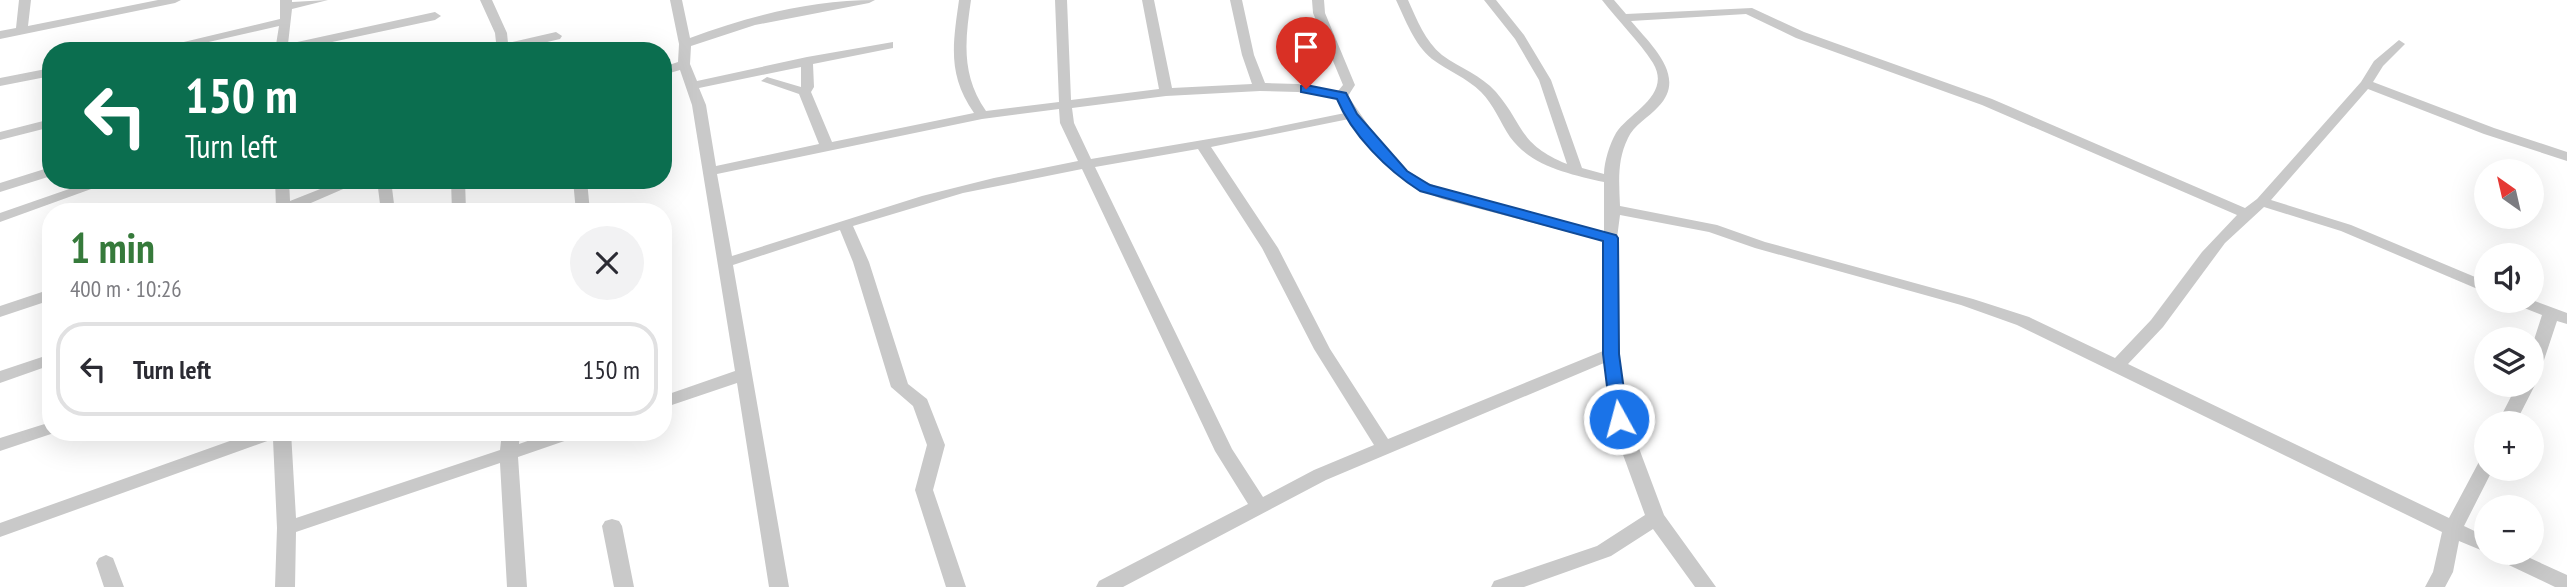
<!DOCTYPE html>
<html lang="en">
<head>
<meta charset="utf-8">
<style>
	:root { --surface:#fff; --page:#f2f2f3; --text:#2b2b33; --muted:#7c7c81; --line:#e1e1e2; --accent:#367a3b }
	body { margin:0; font-family:"PT Sans Narrow",sans-serif; background:var(--page); color:var(--text); height:100vh; display:flex; flex-direction:column; font-size:26px; white-space:nowrap }
	* { box-sizing:border-box; margin:0 }
	p { font-size:23px; color:var(--muted) }
	.icon { flex:none; width:38px; height:38px; fill:none; stroke:currentColor; stroke-width:2; stroke-linecap:round; stroke-linejoin:round }
	.map { position:relative; flex:1; overflow:hidden }
	.sheet { position:absolute; left:42px; top:203px; width:630px; height:238px; display:flex; flex-direction:column; background:var(--surface); border-radius:28px; box-shadow:0 7px 28px #0002 }
	.sheet>* { flex:none }
	.banner { position:absolute; left:42px; top:42px; width:630px; height:147px; border-radius:28px; box-shadow:0 7px 28px #0002; background:#0b6e4f; color:#fff; overflow:hidden }
	.needle { width:46px; rotate:326deg }
	.tools { position:absolute; left:2474px; top:159px; display:grid; gap:14px }
	.tools a { display:grid; place-items:center; width:70px; height:70px; border-radius:50%; background:var(--surface); box-shadow:0 7px 28px #0002; font-size:35px }
	.pin { position:absolute; display:grid; place-items:center; width:60px; height:60px; color:#fff; margin:-72px -30px; border-radius:50% 50% 50% 0; rotate:-45deg; box-shadow:0 0 7px #0007 }
	.pin .icon { rotate:45deg }
	.me { position:absolute; width:77px; margin:-38px; rotate:353deg; stroke-linejoin:round; filter:drop-shadow(0 0 5px #0008) }
	.turn { display:flex; align-items:center; gap:24px; height:147px; padding:0 28px; font-size:32px }
	.turn .icon { width:91px; height:91px; stroke-width:2.5 }
	.turn b { display:block; font-size:49px; line-height:60px }
	.round { display:grid; place-items:center; flex:none; width:74px; height:74px; border-radius:37px; background:var(--page) }
	.overview { display:flex; align-items:center; justify-content:space-between; height:119px; padding:0 28px }
	h1 { font-size:42px; font-weight:700; line-height:52px; color:var(--accent) }
	ul { padding:0; list-style:none }
	li { display:flex; align-items:center; gap:21px; height:94px; margin:0 14px 10px; padding:0 14px; border:4px solid var(--line); border-radius:28px }
	li div { flex:1 }
	li b { display:block; font-size:26px }
	li em { font-style:normal }
	.map>svg:first-child { display:block }
	.lines { fill:none; stroke-linecap:round; stroke-linejoin:round }
	.minor { fill:#c9c9c9; fill-rule:evenodd }
	.route { fill:#1a73e8; stroke:#114b97; stroke-width:2 }
</style>
</head>
<body>
<div class="map">
<svg width="2567" height="587" viewBox="0 0 2567 587">
	<rect width="100%" height="100%" fill="#fff"/>
	<g class="lines">
		<path class="minor" d="M19,0h12l-3,26 130,-26h23l-6,3 -175,36v-8l16,-3z
			M280,0h12v2l36,-2 -36,9 -4,35 147,-32 6,4 -6,4 -145,31h-15l4,-25 -110,25h-23l134,-32z
			M480,0h12l15,33 1,10 48,-11 6,4 -2,3 -51,12h-12l-2,-18z
			M670,0h12l8,38c58,-22 123,-38 185,-38l-6,3 -114,22 -64,21 -1,18 7,17 110,-24 86,-15v6l-80,16 1,23 -3,5 21,50 142,-29c-27,-39 -21,-69 -15,-113h12c-6,41 -10,75 15,111l73,-9 -4,-102h12l4,100 88,-11 -17,-89h12l18,88 80,-4 -10,-29 -12,-55h12l12,55 11,28 33,1 40,7 5,-6 -30,-72 -1,-13h12l1,13 30,72 -7,11 34,49 26,26 16,10 28,12 152,39v-50c-34,-8 -72,-15 -94,-45 -10,-15 -16,-32 -29,-45 -14,-14 -33,-21 -49,-33 -18,-15 -26,-38 -36,-59h12c9,20 17,41 34,55 18,13 39,20 54,37 29,34 22,52 71,72l-28,-84 -24,-41 -31,-39h12l28,35 27,45 31,88 22,6c0,-12 6,-31 12,-41 14,-21 56,-38 37,-70 -14,-22 -35,-42 -51,-63h12l12,14 126,-6 52,24 188,67 253,109 12,-9 104,-117 13,-21 25,-21 6,4 -22,22 -10,16 121,46 73,24v9l-83,-27 -116,-45 -97,111 80,25 136,57v11l-146,-62 -77,-24 -39,36 -62,84 -35,37 321,154 32,-60 6,-1v12h6l-29,57 23,11 1,16 -29,-12 -6,31 -8,15h-20l8,-15 9,-40 -425,-207 -56,-20 -206,-57 -46,-16 -89,-17 -3,23 2,116 9,65 36,96 52,72h-21l-42,-58 -42,27 -87,31h-33l3,-6 103,-35 48,-31 -35,-96 -6,-56 -278,117 -203,107h-27l3,-6 149,-77 -33,-53 -133,-282 -119,24 -110,33 16,36 39,122 19,15 18,46 -12,45 33,97h-20l-31,-97 12,-45 -14,-39 -22,-19 -38,-125 -13,-32 -107,35 56,322h-20l-32,-204 -74,25v-12l72,-25 -43,-266 -12,-35 -17,5v-8l15,-5 1,-18zM1746,14l50,24 186,67 255,110 -35,37 -51,68 -36,38 -86,-41 -56,-18 -208,-57 -48,-17 -97,-19c-1,-24 -3,-46 8,-68 5,-12 21,-21 30,-31 30,-30 -7,-62 -27,-86zM801,67v20l-34,-10 -6,4 38,13 20,50 -103,22 -10,-61 -7,-17zM1260,91l38,1 39,7 8,14 -83,17 -171,29 -17,-36 -2,-15 94,-12zM1059,109l1,14 18,38 -84,17 -72,18 -190,60 -15,-82 265,-55zM1349,119c26,39 49,63 93,80l161,42v110l-215,88 -58,-90 -52,-101 -67,-101zM1198,149l64,99 52,101 60,96 -60,25 -51,27 -31,-48 -137,-282z
			M51,68v8l-51,10v-8z
			M51,119v8l-51,13v-8z
			M51,167v9l-51,16v-9z
			M95,180h21l-116,42v-9z
			M275,180h14l1,21 53,-21h21l-74,32h-24l10,-6z
			M377,180h14l4,32h-14z
			M451,180h14l1,32h-14z
			M573,180h14l3,32h-14z
			M51,289v11l-51,17v-11z
			M2532,300l35,13v11l-10,-3 -17,51 -8,5v-31l10,-31 -28,-11 -2,-3z
			M51,354v11l-51,18v-12z
			M2532,381l3,4 -20,39h-18l20,-39h15z
			M51,422v10h6l-57,19v-13z
			M255,432h36l5,86 204,-68 2,-18h18l-1,12 34,-12h29l-3,4 -61,21 9,130h-20l-7,-124 -204,69 -1,55h-20l2,-59 -4,-89 -273,98v-14z
			M612,519l7,2 3,5 12,61h-20l-12,-61 3,-5z
			M2491,553h28l48,22v12h-12l-61,-29z
			M106,555l7,3 11,29h-20l-8,-24 3,-5z"/>
	</g>
	<path class="route" d="M1306,85l40,8 11,21 50,57 23,14 186,50 2,3 1,116 9,65 -2,4h-13l-2,-4 -8,-65v-113l-183,-50c-33,-21 -68,-56 -83,-92l-36,-7v-6z"/>
</svg>
<div class="tools">
<a><svg class="needle" viewBox="-14 -14 28 28"><path d="M0-13l5 13h-10z" fill="#e53935"/><path d="M0 13l5-13h-10z" fill="#7c7c81"/></svg></a>
<a><svg class="icon" aria-label="sound" viewBox="0 0 24 24"><path d="M4 9h4l5-4v14l-5-4H4zM17 9q2 3 0 6"/></svg></a>
<a><svg class="icon" aria-label="layers" viewBox="0 0 24 24"><path d="M12 4l9 5-9 5-9-5zM3 14l9 5 9-5"/></svg></a>
<a>+</a>
<a>−</a>
</div>
<div class="pin" style="left:1306px;top:89px;background:#d93025"><svg class="icon" aria-label="arrive" viewBox="0 0 24 24"><path d="M6 21V4h12l-3 4 3 4H6"/></svg></div>
<svg class="me" style="left:1619px;top:419px" viewBox="-20 -20 40 40"><circle r="17" fill="#1a73e8" stroke="#fff" stroke-width="3"/><path d="M0-11L8 9 0 5-8 9z" fill="#fff"/></svg>
<div class="banner">
<div class="turn"><svg class="icon" aria-label="left" viewBox="0 0 24 24"><path d="M17 20v-9H6M10 6l-5 5 5 5"/></svg><div><b>150 m</b>Turn left</div></div>
</div>
<section class="sheet">
<div class="overview"><div><h1>1 min</h1><p>400 m · 10:26</p></div><a class="round"><svg class="icon" aria-label="close" viewBox="0 0 24 24"><path d="M6 6l12 12M18 6L6 18"/></svg></a></div>
<ul>
<li><svg class="icon" aria-label="left" viewBox="0 0 24 24"><path d="M17 20v-9H6M10 6l-5 5 5 5"/></svg><div><b>Turn left</b></div><em>150 m</em></li>
</ul>
</section>
</div>
</body>
</html>
